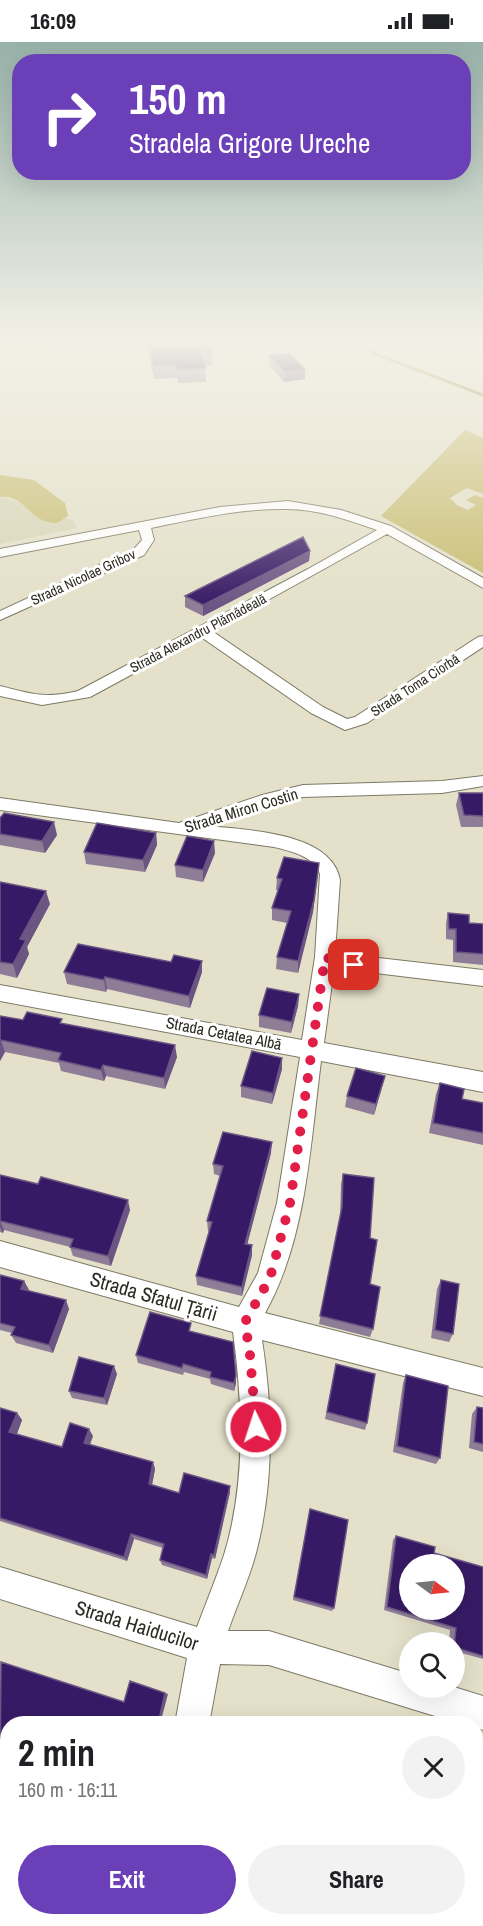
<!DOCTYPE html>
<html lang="en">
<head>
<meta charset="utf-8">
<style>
	:root { --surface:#fff; --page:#f2f2f2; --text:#202124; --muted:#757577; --accent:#6b3fb7 }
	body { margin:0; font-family:"Archivo Narrow",sans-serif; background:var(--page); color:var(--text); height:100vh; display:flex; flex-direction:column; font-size:22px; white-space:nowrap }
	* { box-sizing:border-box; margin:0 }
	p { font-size:20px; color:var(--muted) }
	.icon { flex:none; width:33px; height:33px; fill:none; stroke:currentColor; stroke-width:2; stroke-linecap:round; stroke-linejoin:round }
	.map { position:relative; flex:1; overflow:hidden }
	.drawer { position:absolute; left:0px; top:1674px; width:483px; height:210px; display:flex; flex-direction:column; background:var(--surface); border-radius:24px 24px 0 0; box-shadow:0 6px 24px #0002 }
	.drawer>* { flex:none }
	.top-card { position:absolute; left:12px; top:12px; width:459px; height:126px; border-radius:24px; box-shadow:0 6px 24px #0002; background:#6b3fb7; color:#fff; overflow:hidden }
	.needle { width:39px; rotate:105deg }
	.tools { position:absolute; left:399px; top:1512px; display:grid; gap:12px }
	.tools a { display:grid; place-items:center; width:66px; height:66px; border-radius:50%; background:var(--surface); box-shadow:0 6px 24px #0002; font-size:30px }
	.pin { position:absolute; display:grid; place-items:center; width:51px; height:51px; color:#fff; margin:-26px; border-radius:12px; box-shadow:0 3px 9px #0006 }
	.me { position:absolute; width:66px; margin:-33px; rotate:356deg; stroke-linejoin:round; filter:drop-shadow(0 0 4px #0008) }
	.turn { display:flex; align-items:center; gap:21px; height:126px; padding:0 18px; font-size:27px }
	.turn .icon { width:78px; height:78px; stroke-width:2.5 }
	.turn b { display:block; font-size:42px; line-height:51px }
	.round { display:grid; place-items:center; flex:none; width:63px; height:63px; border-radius:32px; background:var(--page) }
	.headline { display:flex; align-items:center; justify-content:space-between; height:102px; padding:0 18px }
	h1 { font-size:36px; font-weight:700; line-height:45px }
	.button { display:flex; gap:12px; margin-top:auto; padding:12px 18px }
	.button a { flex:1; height:69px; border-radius:36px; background:var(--accent); color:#fff; font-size:24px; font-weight:700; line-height:69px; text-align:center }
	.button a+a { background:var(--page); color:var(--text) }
	.status { display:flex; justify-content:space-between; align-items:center; height:42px; padding:0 30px; background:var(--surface); direction:ltr }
	.status svg { height:16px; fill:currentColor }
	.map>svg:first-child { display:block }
	.built { fill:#d9d5b7 }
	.green { fill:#c8bc6f }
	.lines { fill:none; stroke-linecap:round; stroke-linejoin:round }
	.stream { stroke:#94883e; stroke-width:3 }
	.minor-casing { stroke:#7d7a65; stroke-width:2 }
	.minor { fill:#fff; fill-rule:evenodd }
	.wall { fill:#8e7d97 }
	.shaded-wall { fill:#6b5583 }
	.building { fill:#371a65; stroke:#6b5583; stroke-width:1.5; fill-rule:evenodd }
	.route { stroke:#e11d48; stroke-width:10; stroke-dasharray:0 18 }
	.labels { text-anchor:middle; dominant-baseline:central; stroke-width:6; stroke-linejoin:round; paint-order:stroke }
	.far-street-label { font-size:14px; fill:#2c2a22; stroke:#fff }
	.street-label { font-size:16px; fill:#2c2a22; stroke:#fff }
	.near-street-label { font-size:20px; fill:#2c2a22; stroke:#fff }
</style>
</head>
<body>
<div class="status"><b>16:09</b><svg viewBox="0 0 49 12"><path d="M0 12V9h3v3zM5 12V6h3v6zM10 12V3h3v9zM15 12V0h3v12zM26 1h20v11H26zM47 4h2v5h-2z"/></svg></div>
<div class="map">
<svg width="483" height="1884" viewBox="0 0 483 1884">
	<rect width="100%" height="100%" fill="#e4e0c9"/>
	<path class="built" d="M0,454l74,25 3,7 -77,16z"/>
	<path class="green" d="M0,301h70l-52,9h-18z
		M465,388l18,8v56l-16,-6 -17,10 7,7 11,5 8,-5 -10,-5 9,-5 8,3v75l-102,-57z
		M0,433l34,5 31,23 3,13 -11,7c-5,0 -11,-1 -15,-3 -16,-8 -21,-25 -42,-23z"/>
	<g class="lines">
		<path class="stream" d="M360,301l13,10 110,42"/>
		<g class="minor-casing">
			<path id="minor" d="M288,459l53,9 50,16 92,52v10l-96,-54 -175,97 111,76 24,12 8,-2 123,-80 5,-1v11l-116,76 -22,7 -34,-17 -110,-76 -111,60 -48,8 -42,-9v-10c32,8 45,13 78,5l230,-122 69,-39c-29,-10 -59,-21 -90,-21 -45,-1 -92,10 -136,19l3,12 -10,15 -144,65v-9l134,-62 8,-9 -3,-10 -139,27v-8l220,-42z
				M483,734v10l-41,7 -139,4 -31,7 -64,22c38,4 124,6 132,54l-5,73 148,17v16l-149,-18 -10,75 159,29v20l-162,-31c-11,85 -14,177 -56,252l218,55v28l-221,-56c11,70 12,144 -6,213 -7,26 -19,52 -28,78h41l141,43v14l44,-1 29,9v34l-7,-2v-4h-15l-192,-59 -49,-1 -11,60h-34l12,-66 -187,-59v-32l197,60c9,-24 19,-48 27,-72 22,-71 19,-150 9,-223l-233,-65v-26l239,66 19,-34 19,-70 23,-146 -300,-56v-16l302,55 13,-83 5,-83c-6,-18 -30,-23 -46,-27l-274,-37v-12l179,25 83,-28 41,-10 139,-4z
				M139,1876h38l-2,8h-38z"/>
		</g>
		<use href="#minor" class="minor"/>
	</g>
	<path class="wall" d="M147,301h62l3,9v13l-7,1 1,16 -28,1 -1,-5 -23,1z
		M372,301h37l-27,3 -1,6z
		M269,313l36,14v10l-21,3 -15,-17z
		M310,509l-1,10 -106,55 -18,-9v-11z
		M459,751h24v34h-22l-5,-22z
		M0,775h1l56,18 -12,18 -45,-8z
		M156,791l1,12 -12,27 -59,-8 -2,-12z
		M215,811l-12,29 -27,-5 -1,-12z
		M318,833l-5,37 -15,61 -22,-4 1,-12 10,-34 -15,-3v-12l6,-18h-2l1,-12z
		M0,840l50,22 -23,43 2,7 -12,24 -17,-4z
		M448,871l21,10 14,1v41l-30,-3v-22l-7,-1v-16z
		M202,919v11l-12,36 -83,-19 -1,3 -39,-8 -3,-12 107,-10z
		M299,952l-1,12 -7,27 -32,-6v-12z
		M0,974l23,4 40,4 114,33 -12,32 -59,-13 -2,5 -43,-10 -2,-8 -54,-11 -5,9z
		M282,1016v11l-10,35 -31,-7v-11z
		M440,1041l22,16 21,4v42l-54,-12 7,-39z
		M382,1045l-8,28 -29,-8 2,-11z
		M271,1111l-24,91 5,1v10l-10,41 -45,-11 -1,-9 13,-45h-1l-1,-10 13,-45 -6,-2 -1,-10z
		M343,1132l27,64v46l3,45 -3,8 -51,-13 21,-107 1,-33z
		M0,1133l130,35 -19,56 -38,-10 -3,-9 -66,-17 -1,3 -3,-1z
		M0,1233l24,6 5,9 40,19 -16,44 -37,-10 -5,-8 1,-2 -12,-3z
		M441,1238l12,54 -4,8 -18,-4 6,-49z
		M192,1290l44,44v7l-2,8 -23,-7 -1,-5 -26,-7 -1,3 -45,-12 -2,-8z
		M336,1322l31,59 -2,7 -40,-11z
		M117,1332l-10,31 -35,-7 -3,-7z
		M406,1333l34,83 -4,6 -43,-12 10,-69z
		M477,1365l6,1v44l-14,-4 3,-34z
		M0,1366l17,5 5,7 -5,14 45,13 31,-11 -3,8 63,18 2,7 -3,16 27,8 51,-1 -15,67 -3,-1 -5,21 -45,-14 -2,-5 3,-12 -29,-9 -7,22 -127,-40z
		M310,1467l24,99 -2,3 -39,-11z
		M396,1494l38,17 49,14v92l-29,-8v-9h-5l1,-12 -66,-20 9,-70z
		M419,1876h57l7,8h-62l-3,-3z"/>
	<path class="shaded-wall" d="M382,301h27l-27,3z
		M305,327v10l-21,3 1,-10z
		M310,509l-1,10 -106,55v-11z
		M54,780l3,13 -12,18 -3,-12z
		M156,791l1,12 -12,27 -2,-12z
		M214,799l1,12 -12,29v-12z
		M319,821l-6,49 -15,61v-12z
		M46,849l4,13 -23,43 2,7 -12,24 -4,-14 7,-25z
		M202,919v11l-12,36 -1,-12z
		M105,935l2,12 -1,3 -2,-12z
		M299,952l-1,12 -7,27 1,-11z
		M1,998l4,12 -5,9v-20z
		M175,1003l2,12 -12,32 -1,-11z
		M282,1016v11l-10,35 1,-11z
		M103,1023l3,11 -2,5 -3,-11z
		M385,1034l-3,11 -8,28 2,-11z
		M272,1100l-1,11 -26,100v-9z
		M128,1158l2,10 -19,56 -3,-10z
		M0,1179l4,9 -1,3 -3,-6z
		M252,1203v10l-10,41v-9z
		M24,1239l5,9 -8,-1z
		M66,1258l3,9 -16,44 -4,-8z
		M114,1324l3,8 -10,31 -3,-7z
		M236,1334v7l-2,8v-8z
		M17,1371l5,7 -7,19 -6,-7z
		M89,1387l4,7 -5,14 -4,-7z
		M153,1420l2,7 -4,21 -2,-6z
		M230,1444v6l-15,67 -1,-4z
		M131,1492l3,5 -7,22 -3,-4z
		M211,1512l1,4 -5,21 -1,-4z
		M165,1651l3,1 -8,30h-2z
		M6,1817l2,1v9l-8,-3v-3z
		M28,1876h6l-2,8h-7z
		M98,1876h27l3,2 -2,6h-8z"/>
	<path class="building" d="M149,301h60l3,9h-11l5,16 -29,2 -1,-5 -23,1z
		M289,311l16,16 -20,3 -16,-17z
		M303,495l7,14 -107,54 -18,-9z
		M459,751h24v23l-19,-1z
		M4,771l50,9 -12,19 -42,-7v-17h1z
		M97,781l59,10 -13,27 -59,-8z
		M187,794l27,5 -11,29 -28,-5z
		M284,815l35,6 -5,37 -16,61 -21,-4 14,-46 -19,-3 10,-29 -5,-1z
		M0,840l46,9 -26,48 6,1 -13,24 -13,-2z
		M448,871l21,2v8l14,1v30l-27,-2v-23h-7z
		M78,902l93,18 3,-7 28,6 -13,35 -84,-19 -1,3 -40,-8z
		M267,946l32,6 -7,28 -33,-7z
		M27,970l35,7 -2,4 115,22 -11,33 -61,-13 -2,5 -43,-10 3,-7 -60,-13 -1,1v-25l23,4z
		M252,1009l30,7 -9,35 -32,-7z
		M356,1026l29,8 -9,28 -29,-8z
		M440,1041l24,6 -2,10 21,4v30l-50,-10z
		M223,1090l49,10 -27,102 7,1 -10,42 -46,-11 16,-54 -5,-1 16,-55 -10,-2z
		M343,1132l31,4 -4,60 7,2 -7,44 10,3 -7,42 -53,-13 22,-109z
		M0,1133l38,9 3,-7 87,23 -20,56 -38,-9 3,-8 -73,-18z
		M0,1233l24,6 -3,8 45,11 -17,45 -38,-10 4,-8 -15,-4z
		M441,1238l18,4 -6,50 -18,-4z
		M150,1270l41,11 -2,8 44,11 3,34 -2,7 -24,-6 1,-5 -28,-8 -1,4 -46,-13z
		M79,1315l35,9 -10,32 -35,-7z
		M336,1322l39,10 -8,49 -40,-11z
		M406,1333l42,11 -8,72 -43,-12z
		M477,1365l6,1v36l-9,-2z
		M0,1366l17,5 -8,19 53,15 8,-24 19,6 -5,14 69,19 -4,22 30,9 5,-20 46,13 -16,69 -3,-1 -5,21 -46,-15 4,-16 -33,-10 -7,23 -124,-39z
		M310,1467l38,11 -14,88 -40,-11z
		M396,1494l39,11 -1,6 49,14v89l-29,-9 2,-19 -69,-21zM410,1522h44v46h-44z
		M1,1620l123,40 6,-21 35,12 -7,31h-150v64l-8,-3z
		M476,1764l7,2v118h-57l1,-8h49z
		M0,1824l8,3v49h20l-3,8h-25z
		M63,1876h35l20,8h-57z"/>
	<linearGradient id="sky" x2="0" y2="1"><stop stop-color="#98b2a9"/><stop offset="0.53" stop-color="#f3f1e7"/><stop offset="1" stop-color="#f3f1e7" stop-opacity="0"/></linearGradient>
	<rect width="483" height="565" fill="url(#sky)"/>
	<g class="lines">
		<path class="route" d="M256,1385l-6,-72 -5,-33 25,-44 20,-75 35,-246 17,6 12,2"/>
	</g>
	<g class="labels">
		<g class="far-street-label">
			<text transform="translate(83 535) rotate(-25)">Strada Nicolae Gribov</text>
			<text transform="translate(198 591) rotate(-28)">Strada Alexandru Plămădeală</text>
			<text transform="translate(415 643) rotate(-33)">Strada Toma Ciorbă</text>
		</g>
		<g class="street-label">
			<text transform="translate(241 768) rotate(-17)">Strada Miron Costin</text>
			<text transform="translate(224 991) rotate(11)">Strada Cetatea Albă</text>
		</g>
		<g class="near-street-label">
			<text transform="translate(154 1254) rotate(16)">Strada Sfatul Țării</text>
			<text transform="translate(137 1583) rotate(17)">Strada Haiducilor</text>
		</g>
	</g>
</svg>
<div class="tools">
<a><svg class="needle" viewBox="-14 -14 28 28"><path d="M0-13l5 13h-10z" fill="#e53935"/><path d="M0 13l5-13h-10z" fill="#757577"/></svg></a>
<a><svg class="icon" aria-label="search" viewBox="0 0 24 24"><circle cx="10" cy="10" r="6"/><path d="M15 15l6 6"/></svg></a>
</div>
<div class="pin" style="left:354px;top:923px;background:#d93025"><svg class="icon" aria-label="arrive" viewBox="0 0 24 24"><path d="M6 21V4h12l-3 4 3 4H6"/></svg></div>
<svg class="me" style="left:256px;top:1385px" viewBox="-20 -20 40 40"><circle r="17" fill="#e11d48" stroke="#fff" stroke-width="3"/><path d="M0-11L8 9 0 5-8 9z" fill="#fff"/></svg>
<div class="top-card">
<div class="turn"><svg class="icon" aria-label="right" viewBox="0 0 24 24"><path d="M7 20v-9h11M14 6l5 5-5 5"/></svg><div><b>150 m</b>Stradela Grigore Ureche</div></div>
</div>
<section class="drawer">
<div class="headline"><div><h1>2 min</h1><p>160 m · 16:11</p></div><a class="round"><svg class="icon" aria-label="close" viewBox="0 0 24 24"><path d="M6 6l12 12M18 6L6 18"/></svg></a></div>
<div class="button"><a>Exit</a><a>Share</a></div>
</section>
</div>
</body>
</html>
